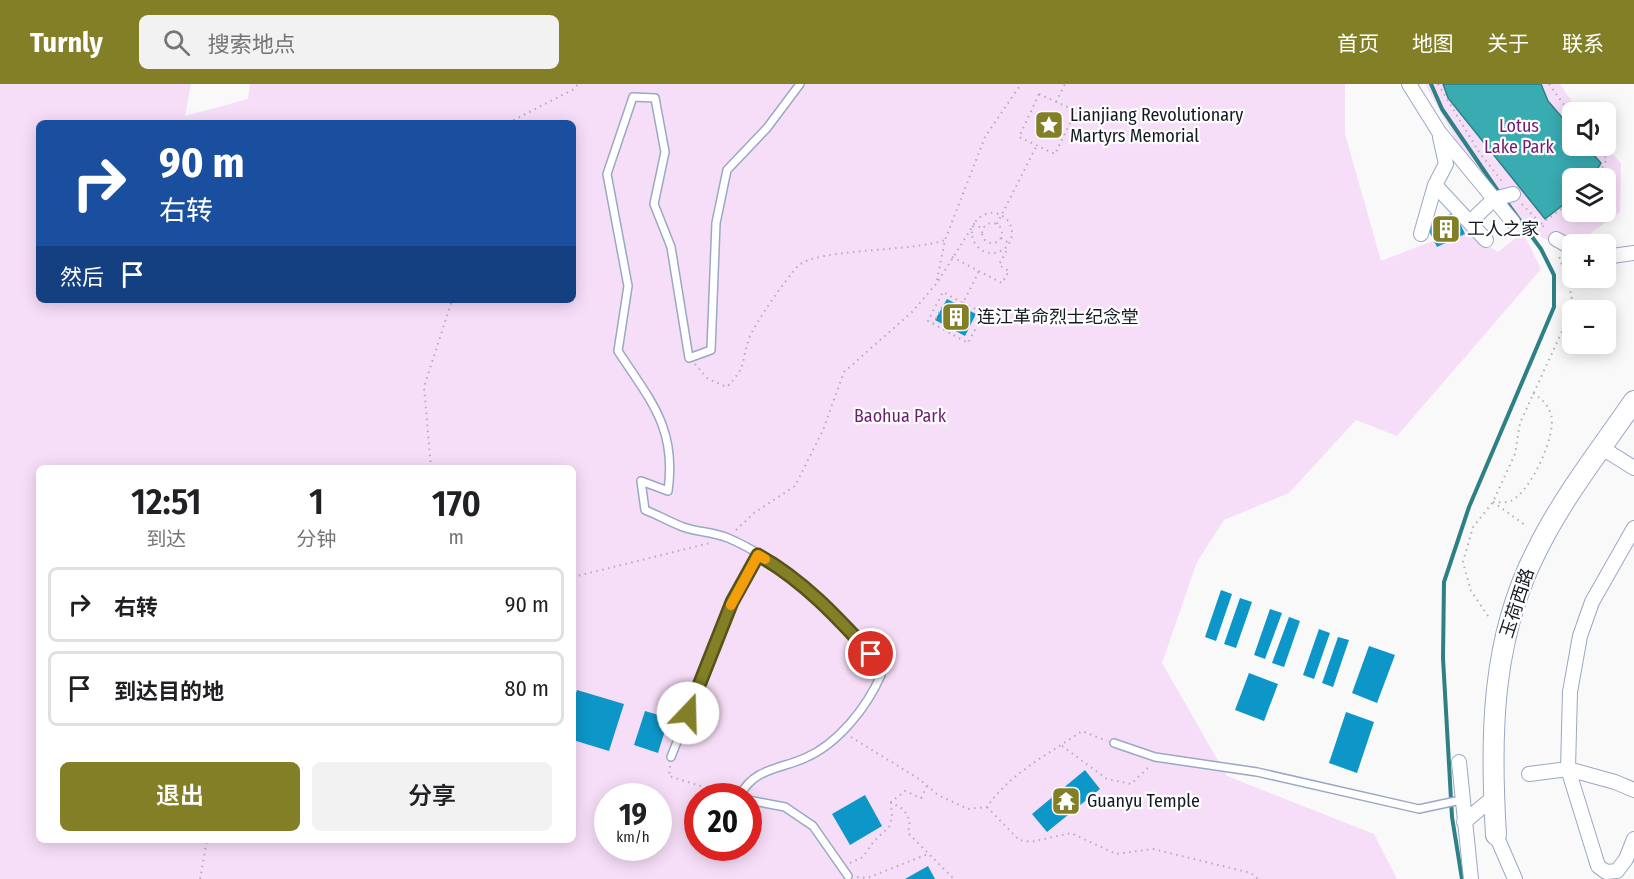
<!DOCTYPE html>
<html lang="zh">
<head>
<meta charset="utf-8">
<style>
	:root { --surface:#fff; --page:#f2f2f2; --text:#202124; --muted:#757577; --line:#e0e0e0; --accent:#837f26 }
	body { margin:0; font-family:"Fira Sans Condensed","Noto Sans SC",sans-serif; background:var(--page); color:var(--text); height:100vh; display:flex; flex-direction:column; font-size:22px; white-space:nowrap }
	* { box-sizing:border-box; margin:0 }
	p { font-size:20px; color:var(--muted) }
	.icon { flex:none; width:33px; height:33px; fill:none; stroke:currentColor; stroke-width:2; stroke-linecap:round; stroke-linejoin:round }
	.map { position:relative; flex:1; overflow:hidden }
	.sheet { position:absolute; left:36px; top:381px; width:540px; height:378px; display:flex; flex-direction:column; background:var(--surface); border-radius:9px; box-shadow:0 3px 15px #0003 }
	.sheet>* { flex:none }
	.hud { position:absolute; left:36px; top:36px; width:540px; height:183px; border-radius:9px; box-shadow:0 3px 15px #0003; background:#1a4fa0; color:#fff; overflow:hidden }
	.tools { position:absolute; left:1562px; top:18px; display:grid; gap:12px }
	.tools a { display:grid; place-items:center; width:54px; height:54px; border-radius:9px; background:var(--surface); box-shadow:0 3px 15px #0003; font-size:30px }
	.speed { position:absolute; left:594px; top:699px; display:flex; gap:12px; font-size:30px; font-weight:700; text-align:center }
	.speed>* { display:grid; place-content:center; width:78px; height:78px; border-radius:50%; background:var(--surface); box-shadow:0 3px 15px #0003; line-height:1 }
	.speed small { font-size:15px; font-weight:400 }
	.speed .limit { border:9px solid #d22; background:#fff; color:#111 }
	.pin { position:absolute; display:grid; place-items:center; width:51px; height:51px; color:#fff; margin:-26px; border:3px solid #fff; border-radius:50%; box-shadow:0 2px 6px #0007 }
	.me { position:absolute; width:66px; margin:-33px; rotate:21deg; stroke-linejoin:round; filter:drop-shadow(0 0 4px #0008) }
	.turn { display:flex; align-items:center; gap:21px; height:126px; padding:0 24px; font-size:27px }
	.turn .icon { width:78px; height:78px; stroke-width:2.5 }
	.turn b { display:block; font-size:42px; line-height:51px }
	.then { display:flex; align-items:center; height:57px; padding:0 24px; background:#0003; gap:12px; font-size:22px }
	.eta { display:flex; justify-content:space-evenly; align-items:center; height:102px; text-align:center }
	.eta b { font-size:36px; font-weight:600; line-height:42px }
	.action { display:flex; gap:12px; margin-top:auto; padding:12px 24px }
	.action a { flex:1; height:69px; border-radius:9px; background:var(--accent); color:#fff; font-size:24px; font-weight:600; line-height:69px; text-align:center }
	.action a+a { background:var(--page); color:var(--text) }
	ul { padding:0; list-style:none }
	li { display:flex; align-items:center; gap:18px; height:75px; margin:0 12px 9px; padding:0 12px; border:3px solid var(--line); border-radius:9px }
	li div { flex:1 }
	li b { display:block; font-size:22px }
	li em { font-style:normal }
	header { display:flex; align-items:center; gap:36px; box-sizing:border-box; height:84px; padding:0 30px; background:var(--accent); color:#fff }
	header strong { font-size:28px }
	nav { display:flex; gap:33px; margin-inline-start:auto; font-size:21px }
	.search { width:420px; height:54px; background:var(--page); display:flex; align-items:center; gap:15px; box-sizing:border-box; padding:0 21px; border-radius:9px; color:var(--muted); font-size:22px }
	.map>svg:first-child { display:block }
	.green { fill:#f7def8; fill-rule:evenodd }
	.water { fill:#39acb2; stroke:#2e8087; stroke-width:1.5 }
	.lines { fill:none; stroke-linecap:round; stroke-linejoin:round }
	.stream { stroke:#2e8087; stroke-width:4 }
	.building { fill:#0d96c8 }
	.lane-casing { stroke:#99a8c3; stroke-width:10 }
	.street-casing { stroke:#99a8c3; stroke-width:16 }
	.secondary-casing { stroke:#99a8c3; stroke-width:22 }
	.path { stroke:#aeb0b3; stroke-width:2; stroke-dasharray:1.5 4.5; stroke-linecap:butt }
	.lane { stroke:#fff; stroke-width:7 }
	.street { stroke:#fff; stroke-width:14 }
	.secondary { stroke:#fff; stroke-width:20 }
	.route-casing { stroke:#555319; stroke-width:15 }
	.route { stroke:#837f26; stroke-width:10 }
	.slow { stroke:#f59e0b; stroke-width:10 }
	.labels { text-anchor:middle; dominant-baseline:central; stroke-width:4.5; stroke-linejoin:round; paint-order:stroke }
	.poi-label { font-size:18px; fill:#141923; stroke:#fff; text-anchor:start }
	.park-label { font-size:18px; fill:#6e1c73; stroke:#fff }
	.street-label { font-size:18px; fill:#141923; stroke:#fff }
</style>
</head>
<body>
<header>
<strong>Turnly</strong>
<div class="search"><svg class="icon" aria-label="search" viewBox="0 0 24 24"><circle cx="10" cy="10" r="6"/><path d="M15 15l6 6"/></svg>搜索地点</div>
<nav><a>首页</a><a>地图</a><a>关于</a><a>联系</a></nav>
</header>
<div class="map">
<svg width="1634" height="795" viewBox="0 0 1634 795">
	<rect width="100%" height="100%" fill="#f9f9f9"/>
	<path class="green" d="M0,0h191l-6,32 63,-17 2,-15h1095v50l36,127 83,-32 34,23 25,-20 18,37 -144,167 -41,-16 -67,73 -65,27 -27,42 -35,101 65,113 147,58 23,45h-1397zM39,39h534v177h-534zM39,384h534v372h-534zM608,712h50v52h-50zM698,712h50v52h-50z
		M1425,0h135l19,28h-7v34l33,-2 16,20 -1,48 -54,39 -35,-20 -74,-89zM1572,94h33v34h-33z"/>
	<path class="water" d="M1443,0h98l7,17 24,28v17h14l15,17 -9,15h-20v20l-27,21 -97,-121z"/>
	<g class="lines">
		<path class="stream" d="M1431,0l11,25 58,85
			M1462,795l-10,-62 -9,-159 1,-76 25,-75 85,-200v-32l-13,-26 -36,-49"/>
	</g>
	<path class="building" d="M1455,128l10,22 -28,13 -11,-22z
		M947,215l29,15 -11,22 -30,-16z
		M1221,506l11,4 -16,47 -11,-4z
		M1240,514l12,4 -16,46 -12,-4z
		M1270,525l12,4 -17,46 -11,-4z
		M1289,533l11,4 -16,46 -12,-4z
		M1319,545l11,4 -16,46 -11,-4z
		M1338,553l11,3 -16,47 -11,-4z
		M1369,562l26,9 -18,48 -25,-10z
		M1249,589l29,11 -14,37 -29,-11z
		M577,606l47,14 -15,47 -36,-11v-38z
		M645,627l24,7 -11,35 -24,-8z
		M1346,628l28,10 -17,51 -28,-10z
		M1085,686l15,19 -53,43 -15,-18z
		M865,711l17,31 -32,19 -18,-31z
		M928,782l7,13h-30z"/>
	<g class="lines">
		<g class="lane-casing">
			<path id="lane" d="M1114,659l41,14 102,15 162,37 42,-9
				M671,673l61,-155 26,-47
				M740,712c13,-28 41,-27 65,-38 33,-14 62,-51 76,-83 -25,-51 -101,-115 -153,-137 -14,-6 -31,-6 -45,-11 -13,-5 -25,-12 -38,-17l-4,-29 27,10c9,-63 -18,-91 -50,-140l10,-65 -21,-112 26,-77 22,1 10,54 -11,52 17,43 18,111 22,-8 5,-127 11,-53 40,-42 33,-44
				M748,716l37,7 28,19 35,50"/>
		</g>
		<g class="street-casing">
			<path id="street" d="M1409,0l30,48 74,90
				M1435,101l51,55
				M1470,138l24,-23 19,-5
				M1421,150l14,-49 11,-21 -6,-27
				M1556,155l16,9
				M1605,173l29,-4
				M1602,364l32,20
				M1634,444l-42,74 -12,34 -10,56 -2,77 30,97 8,6 11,-1 9,-12 8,-20
				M1459,678l12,117
				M1529,690l39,-5 47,13 19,8
				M1464,738l30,-25
				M1496,751l19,44"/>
		</g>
		<g class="secondary-casing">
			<path id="secondary" d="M1496,751c-6,-98 -5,-196 41,-285 26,-53 64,-101 97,-149"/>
		</g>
		<path class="path" d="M1438,0l41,68 25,32
			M1549,0l23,32
			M1039,10l37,17 -21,43 -36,-17z
			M1056,18l9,-18
			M508,39l66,-34 4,-5
			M1596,94l11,-19 -11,-13
			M1522,120l25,26
			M972 149a20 20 0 1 1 40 0a20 20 0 1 1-40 0Z
			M982 149a10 10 0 1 1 20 0a10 10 0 1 1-20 0Z
			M997,140l40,-79
			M1541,140l31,-23
			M1001,154l8,5
			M952,173l50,26 7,-12 -10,-6 9,-17
			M937,196l8,-40 40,-103 36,-53
			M963,219l21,10 -16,30 -40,-22 15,-29 20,11 16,-32
			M933,240l11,-21
			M695,280l13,15 19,8c21,-23 13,-22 22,-48 3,-12 39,-63 49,-73 18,-18 115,-14 147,-26
			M431,384l-7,-81 28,-87
			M1493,418c5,0 13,1 18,-1 20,-10 46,-66 40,-87 -4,-10 -9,-15 -18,-21
			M1493,418l32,23
			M736,446l18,-17 41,-27 28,-56 21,-58 68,-60 25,-29 37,-59 9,5
			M573,493l137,-34
			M1488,532l-17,-25 -8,-29 10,-35 20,-25 22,-48 5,-31 44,-96 8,-30 -13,-41
			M851,653l68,42 19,16 30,14 19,-2c23,-34 62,-53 95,-76l25,10
			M1062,662l45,33 24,5 20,-19
			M670,682l-1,10 63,20
			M927,702l-6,12 -16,-7 -14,11 13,8 6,11 -2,12 46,46
			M987,723l32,33 12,2 40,-9 45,21 37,-5 98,24 7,6
			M850,779l13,-6 11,-16 15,-14 3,-9 -1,-16
			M857,793l10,1 61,-24
			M200,795l7,-39"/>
		<use href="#lane" class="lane"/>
		<use href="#street" class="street"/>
		<use href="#secondary" class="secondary"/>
	</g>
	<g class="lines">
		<g class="route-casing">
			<path id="route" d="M688,629l44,-111 26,-47c44,24 80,63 113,99"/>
		</g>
		<use href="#route" class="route"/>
		<path class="slow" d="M731,521l27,-50 7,4"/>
	</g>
	<defs>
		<g id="sight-square" transform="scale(1.5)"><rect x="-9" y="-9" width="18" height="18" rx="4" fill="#837f26" stroke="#fff"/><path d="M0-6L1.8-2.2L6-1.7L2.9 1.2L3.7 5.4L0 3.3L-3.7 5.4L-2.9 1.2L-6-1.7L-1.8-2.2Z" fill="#fff"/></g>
		<g id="building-square" transform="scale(1.5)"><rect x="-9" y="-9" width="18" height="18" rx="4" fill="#837f26" stroke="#fff"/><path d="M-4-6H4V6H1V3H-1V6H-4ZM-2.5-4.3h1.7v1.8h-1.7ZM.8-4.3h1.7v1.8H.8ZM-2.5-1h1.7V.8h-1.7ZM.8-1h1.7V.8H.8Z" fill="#fff"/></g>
		<g id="temple-square" transform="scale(1.5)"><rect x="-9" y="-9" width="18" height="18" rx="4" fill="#837f26" stroke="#fff"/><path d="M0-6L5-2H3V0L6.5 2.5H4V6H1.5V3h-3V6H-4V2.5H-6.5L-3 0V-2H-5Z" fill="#fff"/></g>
	</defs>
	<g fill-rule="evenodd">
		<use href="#sight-square" x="1049" y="41"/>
		<use href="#building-square" x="1446" y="145"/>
		<use href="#building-square" x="956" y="233"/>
		<use href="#temple-square" x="1066" y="717"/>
	</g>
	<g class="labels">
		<g class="poi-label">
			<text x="1070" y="31">Lianjiang Revolutionary<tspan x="1070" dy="21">Martyrs Memorial</tspan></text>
			<text x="1467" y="145">工人之家</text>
			<text x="977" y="233">连江革命烈士纪念堂</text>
			<text x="1087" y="717">Guanyu Temple</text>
		</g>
		<g class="park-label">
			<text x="1519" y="42">Lotus<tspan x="1519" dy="21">Lake Park</tspan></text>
			<text x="900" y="332">Baohua Park</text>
		</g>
		<g class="street-label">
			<text transform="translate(1517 519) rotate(-72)">玉荷西路</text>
		</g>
	</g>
</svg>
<div class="tools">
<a><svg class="icon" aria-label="sound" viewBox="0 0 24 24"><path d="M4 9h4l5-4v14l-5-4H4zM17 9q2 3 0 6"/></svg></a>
<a><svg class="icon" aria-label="layers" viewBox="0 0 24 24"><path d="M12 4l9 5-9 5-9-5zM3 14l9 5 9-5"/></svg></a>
<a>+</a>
<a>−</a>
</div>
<div class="speed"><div>19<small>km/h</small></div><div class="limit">20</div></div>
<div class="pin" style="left:871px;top:570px;background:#d93025"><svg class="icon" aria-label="arrive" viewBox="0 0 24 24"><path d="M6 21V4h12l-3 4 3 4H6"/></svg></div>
<svg class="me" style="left:688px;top:629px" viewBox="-20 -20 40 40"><circle r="19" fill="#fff"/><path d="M0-13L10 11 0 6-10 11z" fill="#837f26"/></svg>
<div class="hud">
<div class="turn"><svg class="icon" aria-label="right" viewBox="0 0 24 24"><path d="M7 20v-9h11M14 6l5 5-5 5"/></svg><div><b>90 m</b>右转</div></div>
<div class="then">然后<svg class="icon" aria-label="arrive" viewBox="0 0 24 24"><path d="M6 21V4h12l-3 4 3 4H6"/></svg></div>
</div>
<section class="sheet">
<div class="eta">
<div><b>12:51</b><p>到达</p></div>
<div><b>1</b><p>分钟</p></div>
<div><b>170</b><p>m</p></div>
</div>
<ul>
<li><svg class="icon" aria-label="right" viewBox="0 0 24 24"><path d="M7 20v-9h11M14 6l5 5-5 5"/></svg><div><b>右转</b></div><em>90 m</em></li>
<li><svg class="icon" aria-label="arrive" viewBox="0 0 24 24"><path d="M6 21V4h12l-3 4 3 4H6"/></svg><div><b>到达目的地</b></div><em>80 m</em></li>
</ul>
<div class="action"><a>退出</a><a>分享</a></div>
</section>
</div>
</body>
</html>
